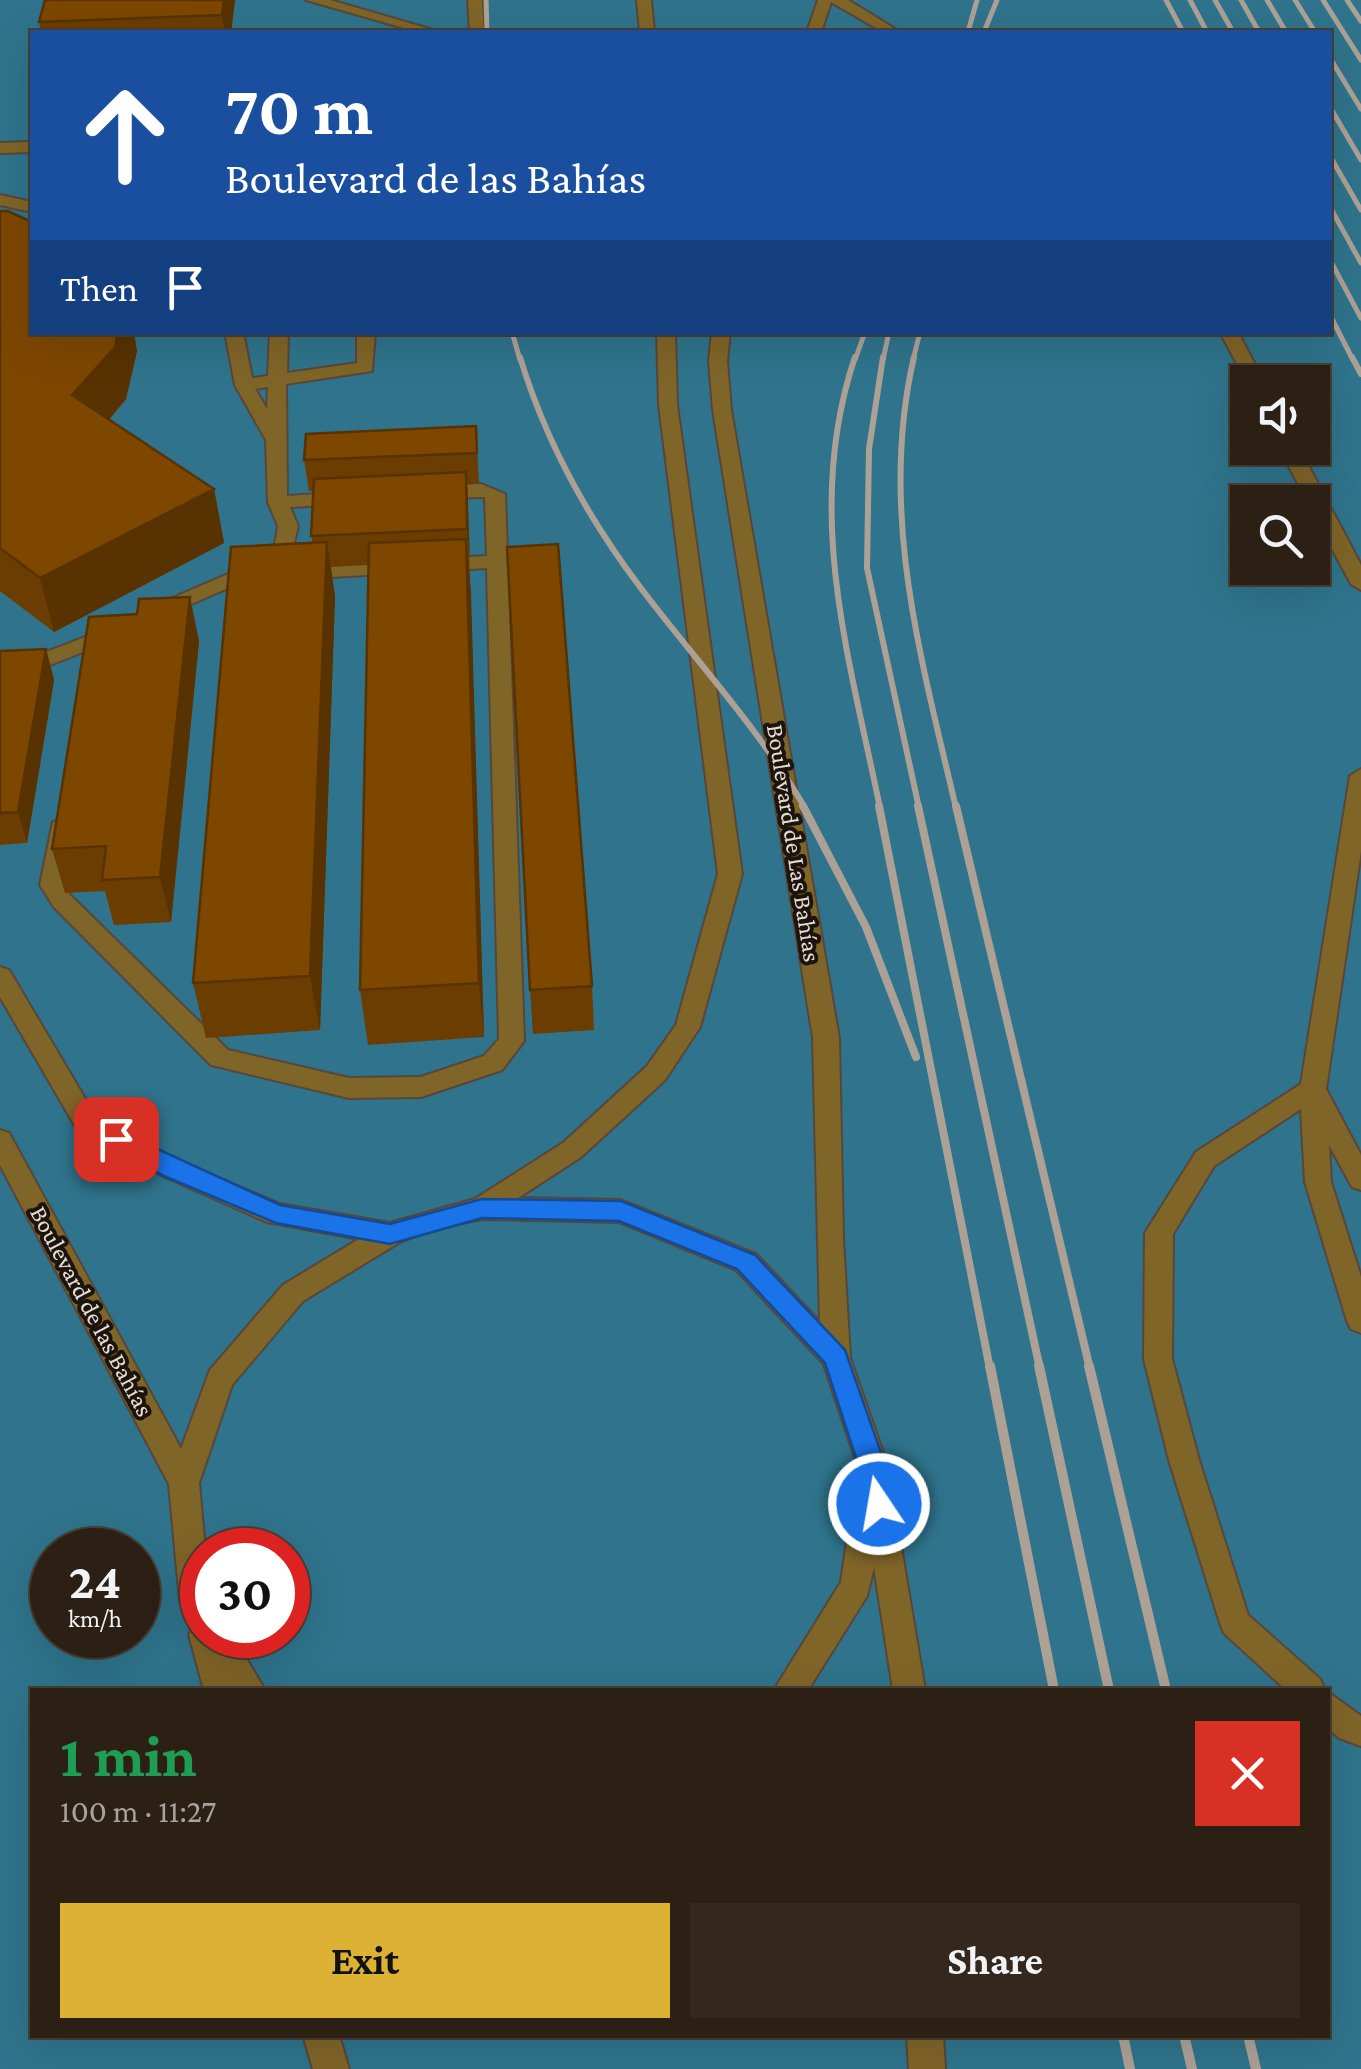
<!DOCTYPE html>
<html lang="en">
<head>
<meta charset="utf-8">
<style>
	:root { --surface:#2c2015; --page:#34281e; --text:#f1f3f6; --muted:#a6a3a0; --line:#483e34; --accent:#ddb133 }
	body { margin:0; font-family:"Crimson Pro",serif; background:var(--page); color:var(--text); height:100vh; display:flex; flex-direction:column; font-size:38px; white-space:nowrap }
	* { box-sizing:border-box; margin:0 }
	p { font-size:32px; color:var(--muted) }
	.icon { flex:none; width:55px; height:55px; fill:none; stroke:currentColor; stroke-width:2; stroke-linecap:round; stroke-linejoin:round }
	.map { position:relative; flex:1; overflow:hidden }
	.sheet { position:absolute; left:30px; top:1688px; width:1300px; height:350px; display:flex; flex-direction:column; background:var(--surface); border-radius:0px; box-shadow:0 10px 40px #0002,0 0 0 2px var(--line) }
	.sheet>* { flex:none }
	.hud { position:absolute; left:30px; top:30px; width:1302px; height:305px; border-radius:0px; box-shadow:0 10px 40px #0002,0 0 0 2px var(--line); background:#1a4fa0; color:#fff; overflow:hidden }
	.fabs { position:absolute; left:1230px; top:365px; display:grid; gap:20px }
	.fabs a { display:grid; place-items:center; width:100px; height:100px; border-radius:0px; background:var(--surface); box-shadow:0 10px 40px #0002,0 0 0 2px var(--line); font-size:50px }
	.speed { position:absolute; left:30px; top:1528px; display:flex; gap:20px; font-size:50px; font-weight:700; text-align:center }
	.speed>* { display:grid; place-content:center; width:130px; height:130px; border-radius:50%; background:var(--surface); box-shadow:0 10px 40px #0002,0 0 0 2px var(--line); line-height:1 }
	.speed small { font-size:25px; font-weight:400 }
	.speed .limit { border:15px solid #d22; background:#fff; color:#111 }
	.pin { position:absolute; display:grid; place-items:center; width:85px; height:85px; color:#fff; margin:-42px; border-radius:20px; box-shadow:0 5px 15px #0006 }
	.me { position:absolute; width:110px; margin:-55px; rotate:348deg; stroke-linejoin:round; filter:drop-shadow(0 0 8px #0008) }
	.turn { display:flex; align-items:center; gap:35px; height:210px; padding:0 30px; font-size:45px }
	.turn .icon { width:130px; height:130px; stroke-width:2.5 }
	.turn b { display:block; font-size:70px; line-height:85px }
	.then { display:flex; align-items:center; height:95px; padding:0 30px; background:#0003; gap:20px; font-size:38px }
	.round { display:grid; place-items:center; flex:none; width:105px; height:105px; border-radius:0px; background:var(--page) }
	.headline { display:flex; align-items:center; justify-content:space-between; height:170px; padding:0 30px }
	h1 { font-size:60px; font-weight:700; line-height:75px; color:#1e9e55 }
	.primary-button { display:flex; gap:20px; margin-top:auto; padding:20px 30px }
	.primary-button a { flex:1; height:115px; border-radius:0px; background:var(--accent); color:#111; font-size:40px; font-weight:700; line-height:115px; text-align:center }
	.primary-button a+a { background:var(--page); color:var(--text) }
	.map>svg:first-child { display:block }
	.water { fill:#2f748c; fill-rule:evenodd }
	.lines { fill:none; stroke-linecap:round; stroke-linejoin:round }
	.minor-casing { stroke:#564739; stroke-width:4 }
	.minor { fill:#806528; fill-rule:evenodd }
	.rail-far3 { stroke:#ada196; stroke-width:5 }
	.rail-far2 { stroke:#ada196; stroke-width:6 }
	.rail-far1 { stroke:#ada196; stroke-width:8 }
	.rail { stroke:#ada196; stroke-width:10 }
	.wall { fill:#6c3d00 }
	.shaded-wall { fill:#583200 }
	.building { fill:#7d4700; stroke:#583200; stroke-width:2.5 }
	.route { fill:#1a73e8; stroke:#114b97; stroke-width:2.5 }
	.labels { text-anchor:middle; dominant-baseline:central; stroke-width:8; stroke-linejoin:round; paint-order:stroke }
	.street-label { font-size:25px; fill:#e8ddd4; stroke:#1c150e }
</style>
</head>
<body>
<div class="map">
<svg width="1361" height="2069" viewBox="0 0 1361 2069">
	<rect width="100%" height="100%" fill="#3a2a1c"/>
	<path class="water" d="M0,0h1361v2069h-1361zM32,32h1298v300h-1298zM1248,382h64v66h-64zM1248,502h64v66h-64zM52,1550h86v85h-86zM202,1550h86v85h-86zM32,1690h1296v345h-1296z"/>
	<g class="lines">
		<g class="minor-casing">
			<path id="minor" d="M306,0h24l110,32h-22z
				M468,0h14l2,32h-14z
				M637,0h14l3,32h-14z
				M818,0h30l52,32h-17l-52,-30 -10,30h-14z
				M32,142v10l-32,1v-10z
				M0,195l32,7v10l-32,-7z
				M225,332h18l9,46 16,-2 2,-44h18l-1,41 70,-10v-31h18l-3,39 -86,13 1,112 61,-4 10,6 -10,6 -58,3 8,19 -6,25 -43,28 -88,38 -7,-1 -3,-5 3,-5 81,-35 40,-27 3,-18 -10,-24 -2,-62 -31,-55zM268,387l-1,22 -12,-20z
				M657,332h18l2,73 65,469 -42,153 -35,53 -84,77 -63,41 103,2 135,54 64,68 -7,-284 -100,-628 -4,-49 3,-29h18l-3,29 4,49 108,628 4,200 7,120 38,109 -3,16 7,10 33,197h-32l-19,-123 -7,29 -59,94h-34l67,-108 17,-115 -34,-103 -88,-94 -117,-48 -137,-3 -45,9 -37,14 -97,59 -71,84 -33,98 6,67 -3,85h30l33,55h-61l-15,-55 5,-10 -14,-23 -11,-118 -169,-319v-35l9,3 172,316 29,-79 73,-85 76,-46 -92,-17 -104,-46 -85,-45 -78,-134v-30l9,3 87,147 85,45 99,42 110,19 85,-24 88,-56 84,-77 29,-41 42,-151 -59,-469z
				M1220,332h18l26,50 -16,2z
				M1279,448h20l62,117v25l-10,-6 -39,-73v-9h-4z
				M481,484l24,10 19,547 -22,29 -81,27 -72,1 -129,-31 -9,-2 -157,-158 -14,-22 13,-63 8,-2 11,8 -8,57 6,10 158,155 121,28 72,-1 63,-21 15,-17 -12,-471 -190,11 -10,-6 10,-6 190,-11 -2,-59 -53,1 -10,-6 10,-6z
				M116,625l7,1 3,5 -3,5 -123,49v-15z
				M1361,769v82l-35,238 35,66v35l-9,-3 -23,-42 2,37 30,95v56l-10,-4 -4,-8 -42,-139 -4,-73 -87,57 -41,68 -1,125 27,101 49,155 72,64 5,11h-39l-62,-57 -4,-10 -51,-163 -25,-101 1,-126 51,-81 105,-68 49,-308z
				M1328,1692l33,24v30l-22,-8 -11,-10z
				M303,2035h36l10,34h-36z
				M907,2035h36l2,34h-36z"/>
		</g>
		<use href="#minor" class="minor"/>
		<path class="rail-far3" d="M486,0l1,32
			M1166,0l17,32
			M1190,0l17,32
			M1215,0l18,32
			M1241,0l18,32
			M1267,0l19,32
			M1295,0l20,32
			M1323,0l38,60
			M1347,0l14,21
			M968,32l9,-32
			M984,32l13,-32
			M1330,58l31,51
			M1330,107l31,53
			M1330,156l31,54
			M1330,207l31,56
			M1330,260l31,58
			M1330,315l23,45
			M512,332l8,28
			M855,360l10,-28
			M883,360l6,-28
			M913,360l7,-28"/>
		<path class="rail-far2" d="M520,357c25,83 68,161 120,230 56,74 118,140 165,221
			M855,357c-52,154 -6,299 25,451
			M883,357l-14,92 -2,119 52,240
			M914,357c-36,154 7,301 42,451
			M1352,357l9,17"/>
		<path class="rail-far1" d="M803,806l63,121 50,130
			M879,806l111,563
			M918,806l122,563
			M956,806l134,563"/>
		<path class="rail" d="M990,1366l64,324
			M1039,1366l70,324
			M1089,1366l77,324
			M1123,2035l7,34
			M1184,2035l8,34
			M1248,2035l8,34"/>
	</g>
	<path class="wall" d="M235,0l-4,32h-190l-2,-10z
		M0,211l137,140 -11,48 -17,21 105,69 10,54 -170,89 -54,-41z
		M476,426l3,57 -12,1 17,553 -116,8 -8,-55 8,-425 -37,2 4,30 -15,433 -114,8 -13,-55 119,-440 1,-52h-4l-5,-31z
		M199,641l-28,281 -57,3 -9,-34 -40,2 -13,-44z
		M46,649l8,31 -27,163 -27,2v-194z
		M592,986l2,44 -61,4 -3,-44z"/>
	<path class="shaded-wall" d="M224,0h11l-4,32h-6l-3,-17z
		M118,332h16l3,19 -11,48 -42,49 -12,-53z
		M466,472l2,30 2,58 -3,-31z
		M214,489l10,54 -170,89 -14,-54z
		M466,539l5,54 13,444 -5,-54z
		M327,542l8,55 -15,433 -10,-54z
		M190,597l9,44 -28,281 -11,-45z
		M46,649l8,31 -27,163 -9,-31z"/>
	<path class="building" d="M45,0h179l-2,15 -183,7z
		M0,211h8l24,11v110h86l-3,15 -43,48 142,94 -174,89 -40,-30z
		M476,426l1,27 -173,7 2,-26z
		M466,472l1,57 -156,7 3,-57z
		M466,539l13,444 -119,7 9,-447z
		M327,542l-17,434 -117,7 38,-436z
		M558,544l34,442 -62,4 -23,-443z
		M190,597l-30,280 -58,3 4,-34 -54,3 37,-232 48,-3 2,-15z
		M46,649l-28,163 -18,1v-162z"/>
	<path class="route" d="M116,1130l164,75 110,19 92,-25 139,2 134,54 90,95 41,117 6,37 -4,8 -9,3 -10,-3 -10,-45 -34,-104 -88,-94 -118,-48 -137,-3 -92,26 -114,-21 -112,-47 -57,-31 -3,-6 3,-6z"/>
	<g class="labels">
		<g class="street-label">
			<text transform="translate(794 843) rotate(81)">Boulevard de Las Bahías</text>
			<text transform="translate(92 1311) rotate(62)">Boulevard de las Bahías</text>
		</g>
	</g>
</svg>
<div class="fabs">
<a><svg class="icon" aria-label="sound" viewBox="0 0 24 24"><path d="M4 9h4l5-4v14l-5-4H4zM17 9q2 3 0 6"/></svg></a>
<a><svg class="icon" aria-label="search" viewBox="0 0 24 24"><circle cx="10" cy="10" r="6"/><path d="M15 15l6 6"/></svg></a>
</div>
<div class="speed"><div>24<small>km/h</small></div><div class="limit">30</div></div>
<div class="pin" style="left:116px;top:1139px;background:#d93025"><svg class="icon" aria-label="arrive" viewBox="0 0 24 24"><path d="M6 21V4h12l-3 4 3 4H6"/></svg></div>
<svg class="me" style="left:879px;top:1504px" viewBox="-20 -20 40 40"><circle r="17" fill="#1a73e8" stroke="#fff" stroke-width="3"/><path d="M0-11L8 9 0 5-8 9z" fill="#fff"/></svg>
<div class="hud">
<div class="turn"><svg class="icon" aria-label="ahead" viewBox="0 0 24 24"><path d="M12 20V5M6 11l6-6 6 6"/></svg><div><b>70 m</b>Boulevard de las Bahías</div></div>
<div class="then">Then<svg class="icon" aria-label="arrive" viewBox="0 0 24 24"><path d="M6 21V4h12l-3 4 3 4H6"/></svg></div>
</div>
<section class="sheet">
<div class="headline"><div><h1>1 min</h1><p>100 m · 11:27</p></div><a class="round" style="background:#d93025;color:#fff"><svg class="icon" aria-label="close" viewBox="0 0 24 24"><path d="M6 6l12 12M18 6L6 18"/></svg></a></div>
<div class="primary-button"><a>Exit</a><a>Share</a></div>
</section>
</div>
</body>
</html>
